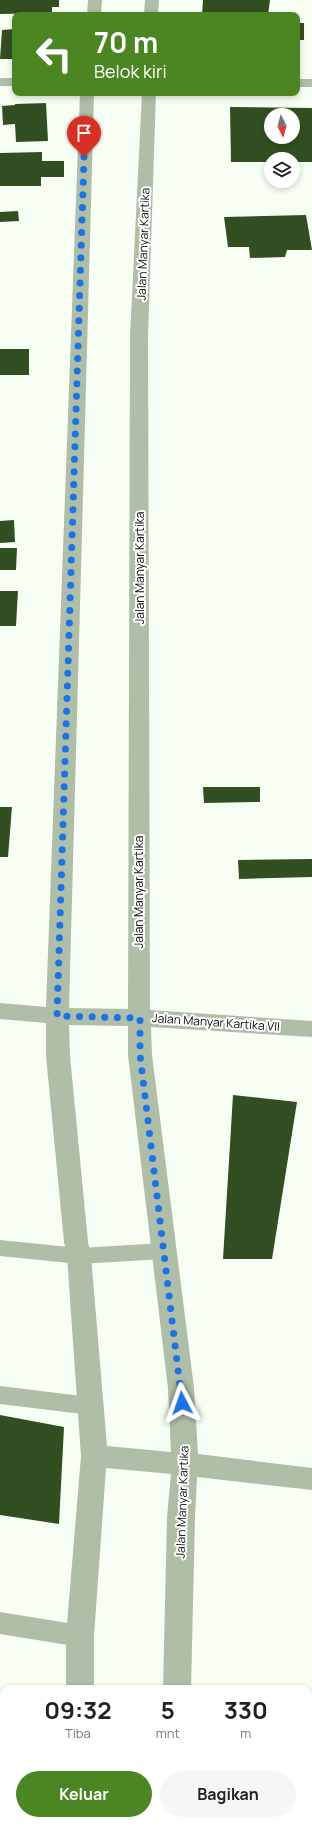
<!DOCTYPE html>
<html lang="id">
<head>
<meta charset="utf-8">
<style>
	:root { --surface:#fff; --page:#f6f6f6; --text:#202124; --muted:#757577; --accent:#4b8623 }
	body { margin:0; font-family:Manrope,sans-serif; background:var(--page); color:var(--text); height:100vh; display:flex; flex-direction:column; font-size:15px; white-space:nowrap }
	* { box-sizing:border-box; margin:0 }
	p { font-size:13px; color:var(--muted) }
	.icon { flex:none; width:22px; height:22px; fill:none; stroke:currentColor; stroke-width:2; stroke-linecap:round; stroke-linejoin:round }
	.map { position:relative; flex:1; overflow:hidden }
	.details { position:absolute; left:0px; top:1685px; width:312px; height:140px; display:flex; flex-direction:column; background:var(--surface); border-radius:12px 12px 0 0; box-shadow:0 2px 6px #0003 }
	.details>* { flex:none }
	.top-card { position:absolute; left:12px; top:12px; width:288px; height:84px; border-radius:8px; box-shadow:0 2px 6px #0003; background:#4b8623; color:#fff; overflow:hidden }
	.needle { width:26px; rotate:174deg }
	.buttons { position:absolute; left:264px; top:108px; display:grid; gap:8px }
	.buttons a { display:grid; place-items:center; width:36px; height:36px; border-radius:50%; background:var(--surface); box-shadow:0 2px 6px #0003; font-size:20px }
	.pin { position:absolute; display:grid; place-items:center; width:34px; height:34px; color:#fff; margin:-41px -17px; border-radius:50% 50% 50% 0; rotate:-45deg; box-shadow:0 0 4px #0007 }
	.pin .icon { rotate:45deg }
	.me { position:absolute; width:44px; margin:-22px; rotate:356deg; stroke-linejoin:round; filter:drop-shadow(0 0 3px #0008) }
	.turn { display:flex; align-items:center; gap:14px; height:84px; padding:0 16px; font-size:18px }
	.turn .icon { width:52px; height:52px; stroke-width:2.5 }
	.turn b { display:block; font-size:28px; line-height:34px }
	.eta { display:flex; justify-content:space-evenly; align-items:center; height:68px; text-align:center }
	.eta b { font-size:24px; font-weight:700; line-height:28px }
	.button { display:flex; gap:8px; margin-top:auto; padding:8px 16px }
	.button a { flex:1; height:46px; border-radius:24px; background:var(--accent); color:#fff; font-size:16px; font-weight:700; line-height:46px; text-align:center }
	.button a+a { background:var(--page); color:var(--text) }
	.map>svg:first-child { display:block }
	.building { fill:#324f21; fill-rule:evenodd }
	.lines { fill:none; stroke-linecap:round; stroke-linejoin:round }
	.service { fill:#aebea7; fill-rule:evenodd }
	.minor { fill:#aebea7; fill-rule:evenodd }
	.route { stroke:#1a73e8; stroke-width:7; stroke-dasharray:0 12.6 }
	.labels { text-anchor:middle; dominant-baseline:central; stroke-width:4; stroke-linejoin:round; paint-order:stroke }
	.street-label { font-size:12px; fill:#090d07; stroke:#fff }
</style>
</head>
<body>
<div class="map">
<svg width="312" height="1825" viewBox="0 0 312 1825">
	<rect width="100%" height="100%" fill="#f7fef3"/>
	<path class="building" d="M0,0h59v7h-7v6l-52,1z
		M203,0h67l-2,15h-66z
		M297,23h7v17h-7z
		M15,29v30h-15l2,-29z
		M46,103l2,38 -32,1 -1,-18 -12,1 -1,-19 13,-1v-1z
		M230,107l82,1v54h-19v-3h-22v3h-40zM271,115h22v22h-22z
		M42,152v9h22v16h-23v9h-41v-33z
		M18,211l1,10 -19,1v-10z
		M306,215l6,35h-25l-2,7 -35,1 -1,-11h-21l-4,-30z
		M0,349h29v26h-29z
		M14,520l1,22 -15,1v-22z
		M0,548h17l-1,22h-16z
		M0,591h18l-2,35h-16z
		M203,787h57v15l-56,1z
		M0,807h12l-4,50h-8z
		M312,859v18l-73,2 -1,-19z
		M233,1095l64,7 -25,157h-49z
		M0,1415l64,12 -5,97 -59,-9z
		M0,1817l4,1v3l23,1 -1,3h-26z"/>
	<g class="lines">
		<path class="service" d="M0,1240l79,8 85,-5 8,2 3,6 -3,6 -8,2 -85,5 -79,-8z
			M0,1386l90,11 8,2 3,7 -3,7 -8,2 -90,-11z
			M0,1612l80,13 9,3 3,8 -3,8 -9,3 -80,-13z"/>
		<path class="minor" d="M88,0h14l-1,15h-14z
			M145,0h14l-1,15h-14z
			M0,78h15v8h-15z
			M297,79h15v8h-15z
			M80,93h14l-25,915 59,1 2,-672 12,-244h14l-8,244 2,673 162,11v16l-161,-10 1,28 42,333 4,66 114,14v22l-115,-13 -2,40 -4,172h-28l4,-172 4,-43 -65,-6 -12,168v53h-28v-53l15,-180 -14,-200 -3,-14 -18,-186v-33l-46,-4v-16l46,4zM69,1025l59,1v29l40,333 3,64 -64,-6 -16,-190 -3,-14 -18,-186z
			M65,1821h30v4h-30z
			M159,1821h30v4h-30z"/>
	</g>
	<g class="lines">
		<path class="route" d="M84,157l-27,859 83,2v37l42,348"/>
	</g>
	<g class="labels">
		<g class="street-label">
			<text transform="translate(143 244) rotate(-88)">Jalan Manyar Kartika</text>
			<text transform="translate(139 568) rotate(-90)">Jalan Manyar Kartika</text>
			<text transform="translate(138 892) rotate(-90)">Jalan Manyar Kartika</text>
			<text transform="translate(216 1022) rotate(4)">Jalan Manyar Kartika VII</text>
			<text transform="translate(182 1502) rotate(-88)">Jalan Manyar Kartika</text>
		</g>
	</g>
</svg>
<div class="buttons">
<a><svg class="needle" viewBox="-14 -14 28 28"><path d="M0-13l5 13h-10z" fill="#e53935"/><path d="M0 13l5-13h-10z" fill="#757577"/></svg></a>
<a><svg class="icon" aria-label="layers" viewBox="0 0 24 24"><path d="M12 4l9 5-9 5-9-5zM3 14l9 5 9-5"/></svg></a>
</div>
<div class="pin" style="left:84px;top:157px;background:#d93025"><svg class="icon" aria-label="arrive" viewBox="0 0 24 24"><path d="M6 21V4h12l-3 4 3 4H6"/></svg></div>
<svg class="me" style="left:182px;top:1403px" viewBox="-20 -20 40 40"><path d="M0-17L14 15 0 8-14 15z" fill="#1a73e8" stroke="#fff" stroke-width="4"/></svg>
<div class="top-card">
<div class="turn"><svg class="icon" aria-label="left" viewBox="0 0 24 24"><path d="M17 20v-9H6M10 6l-5 5 5 5"/></svg><div><b>70 m</b>Belok kiri</div></div>
</div>
<section class="details">
<div class="eta">
<div><b>09:32</b><p>Tiba</p></div>
<div><b>5</b><p>mnt</p></div>
<div><b>330</b><p>m</p></div>
</div>
<div class="button"><a>Keluar</a><a>Bagikan</a></div>
</section>
</div>
</body>
</html>
